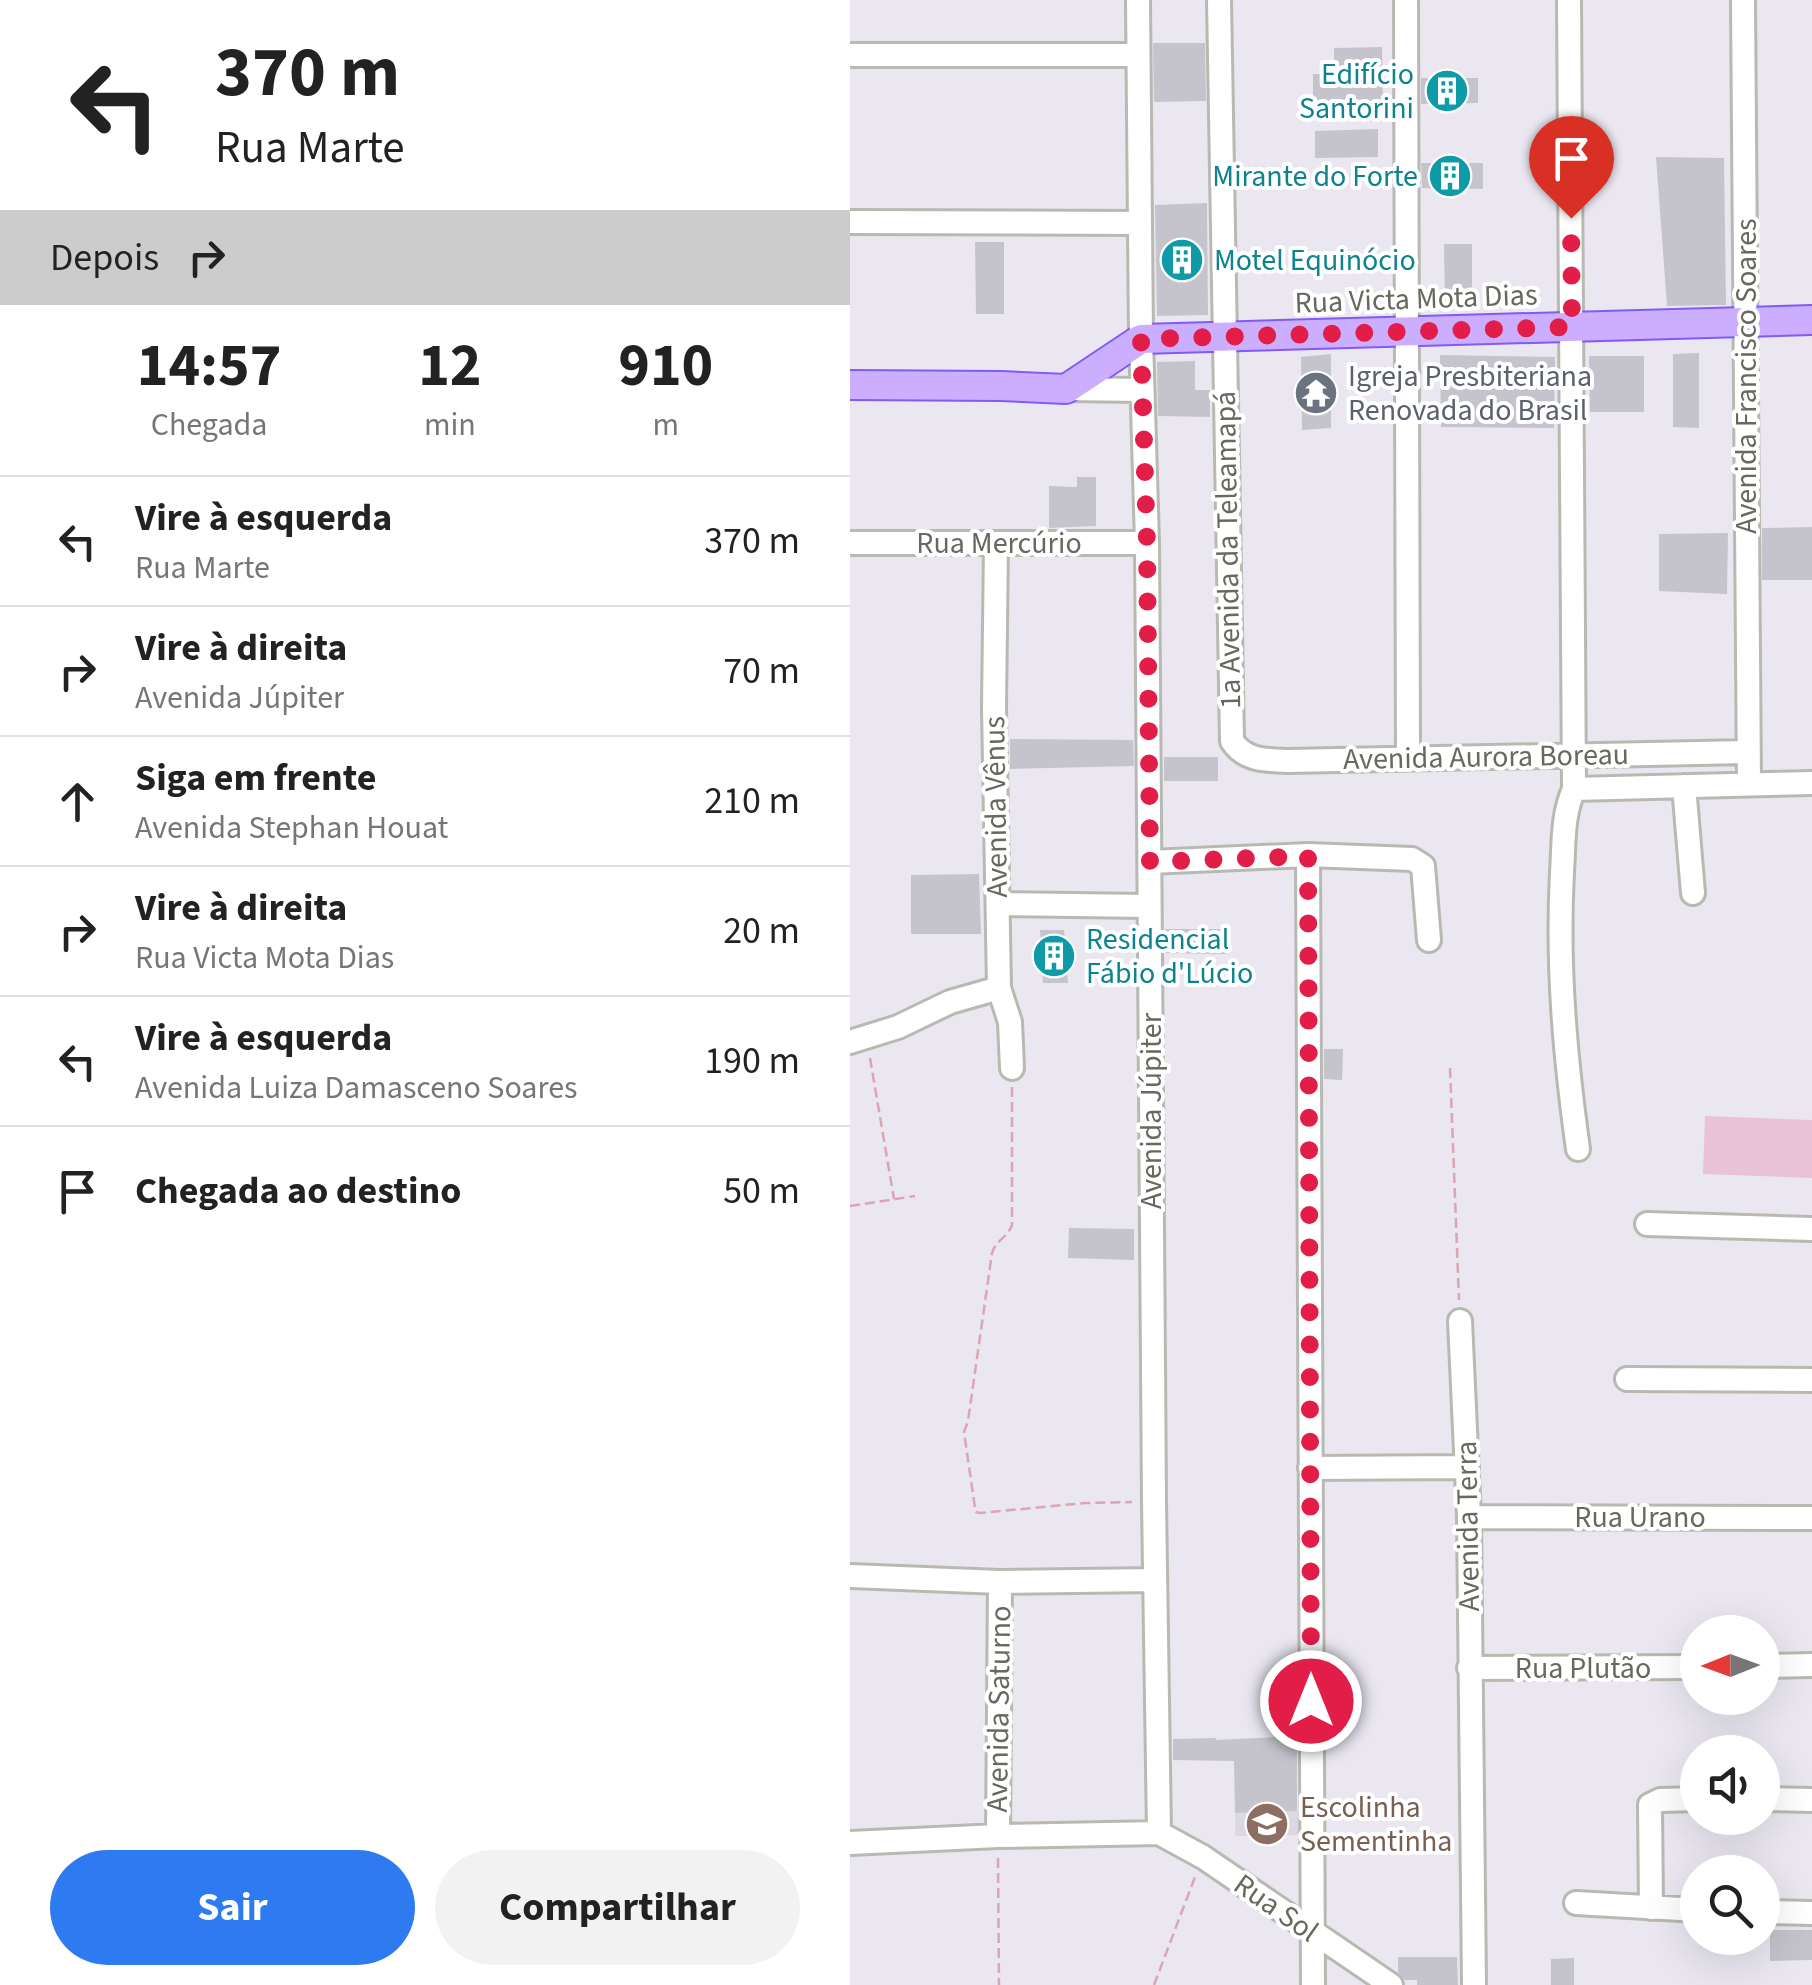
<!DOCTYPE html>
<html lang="pt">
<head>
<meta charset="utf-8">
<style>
	:root { --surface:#fff; --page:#f2f2f2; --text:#222; --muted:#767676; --line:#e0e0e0; --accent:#2e7af0 }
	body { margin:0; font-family:"Source Sans 3",sans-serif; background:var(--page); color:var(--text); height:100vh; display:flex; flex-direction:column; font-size:38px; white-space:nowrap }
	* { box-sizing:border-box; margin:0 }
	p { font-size:32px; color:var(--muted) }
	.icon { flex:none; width:55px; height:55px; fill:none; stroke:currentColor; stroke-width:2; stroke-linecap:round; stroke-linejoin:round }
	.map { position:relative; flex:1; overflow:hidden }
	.drawer { display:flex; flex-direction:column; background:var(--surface); width:850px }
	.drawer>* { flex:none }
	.top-card { background:#fff; color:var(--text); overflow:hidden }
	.needle { width:65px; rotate:269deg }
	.controls { position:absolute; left:830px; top:1615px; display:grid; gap:20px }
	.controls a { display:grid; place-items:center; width:100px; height:100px; border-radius:50%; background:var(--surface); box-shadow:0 10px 40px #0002; font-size:50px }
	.pin { position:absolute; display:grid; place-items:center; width:85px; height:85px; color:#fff; margin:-102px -42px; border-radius:50% 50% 50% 0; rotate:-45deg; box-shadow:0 0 10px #0007 }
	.pin .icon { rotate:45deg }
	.me { position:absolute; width:110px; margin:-55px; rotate:0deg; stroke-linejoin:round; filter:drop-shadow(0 0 8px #0008) }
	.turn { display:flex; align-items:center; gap:35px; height:210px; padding:0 50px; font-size:45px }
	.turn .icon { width:130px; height:130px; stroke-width:2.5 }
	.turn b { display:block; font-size:70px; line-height:85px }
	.then { display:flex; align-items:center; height:95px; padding:0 50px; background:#0003; gap:20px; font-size:38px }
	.eta { display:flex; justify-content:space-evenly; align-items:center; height:170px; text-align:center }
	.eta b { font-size:60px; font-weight:700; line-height:70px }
	.action { display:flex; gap:20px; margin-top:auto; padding:20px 50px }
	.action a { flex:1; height:115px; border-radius:60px; background:var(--accent); color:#fff; font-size:40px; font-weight:700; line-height:115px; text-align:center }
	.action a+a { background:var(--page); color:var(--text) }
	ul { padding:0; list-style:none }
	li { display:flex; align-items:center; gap:30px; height:130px; padding:0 50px; border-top:2px solid var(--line) }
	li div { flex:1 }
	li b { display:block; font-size:38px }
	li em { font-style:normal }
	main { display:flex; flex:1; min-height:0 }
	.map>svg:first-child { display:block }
	.education { fill:#dbd8e3 }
	.green { fill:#e9c3d5 }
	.building { fill:#c5c4cc }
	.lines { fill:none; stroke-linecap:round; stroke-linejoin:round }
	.minor-casing { stroke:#b8bab2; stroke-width:28 }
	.major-casing { stroke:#815af7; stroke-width:32 }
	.path { stroke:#dba5b1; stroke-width:2.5; stroke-dasharray:10 5; stroke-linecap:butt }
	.minor { stroke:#fff; stroke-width:22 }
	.major { stroke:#ccaeff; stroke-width:28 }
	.route { stroke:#e11d48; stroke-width:18; stroke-dasharray:0 32.4 }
	.labels { text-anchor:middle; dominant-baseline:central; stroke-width:8; stroke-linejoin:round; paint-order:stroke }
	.culture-label { font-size:30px; fill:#0d838f; stroke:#fff; text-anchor:end }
	.street-label { font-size:30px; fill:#67685e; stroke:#fff }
	.worship-label { font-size:30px; fill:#5b616d; stroke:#fff; text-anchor:start }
	.education-label { font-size:30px; fill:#785e54; stroke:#fff; text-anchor:start }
</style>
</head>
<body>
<main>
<section class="drawer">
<div class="top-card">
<div class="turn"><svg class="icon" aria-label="left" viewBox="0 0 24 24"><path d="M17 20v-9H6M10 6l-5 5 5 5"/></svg><div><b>370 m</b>Rua Marte</div></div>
<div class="then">Depois<svg class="icon" aria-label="right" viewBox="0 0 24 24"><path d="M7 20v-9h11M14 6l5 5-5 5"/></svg></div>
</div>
<div class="eta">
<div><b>14:57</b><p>Chegada</p></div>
<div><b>12</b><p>min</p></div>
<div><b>910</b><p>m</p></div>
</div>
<ul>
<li><svg class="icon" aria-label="left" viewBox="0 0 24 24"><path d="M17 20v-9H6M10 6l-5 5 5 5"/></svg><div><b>Vire à esquerda</b><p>Rua Marte</p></div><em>370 m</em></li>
<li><svg class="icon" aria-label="right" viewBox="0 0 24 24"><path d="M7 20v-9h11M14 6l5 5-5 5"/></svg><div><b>Vire à direita</b><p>Avenida Júpiter</p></div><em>70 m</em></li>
<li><svg class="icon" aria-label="ahead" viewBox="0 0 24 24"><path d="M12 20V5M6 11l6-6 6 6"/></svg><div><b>Siga em frente</b><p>Avenida Stephan Houat</p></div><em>210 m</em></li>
<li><svg class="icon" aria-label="right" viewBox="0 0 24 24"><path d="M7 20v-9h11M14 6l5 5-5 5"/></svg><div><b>Vire à direita</b><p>Rua Victa Mota Dias</p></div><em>20 m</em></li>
<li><svg class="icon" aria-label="left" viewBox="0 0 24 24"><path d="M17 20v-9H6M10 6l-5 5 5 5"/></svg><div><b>Vire à esquerda</b><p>Avenida Luiza Damasceno Soares</p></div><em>190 m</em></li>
<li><svg class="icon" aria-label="arrive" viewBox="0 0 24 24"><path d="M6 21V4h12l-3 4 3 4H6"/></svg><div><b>Chegada ao destino</b></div><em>50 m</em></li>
</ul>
<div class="action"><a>Sair</a><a>Compartilhar</a></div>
</section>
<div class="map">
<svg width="962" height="1985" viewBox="0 0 962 1985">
	<rect width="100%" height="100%" fill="#eae7f1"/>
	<path class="education" d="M448,1811l1,24 -64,1v-23z"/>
	<path class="green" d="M855,1116l107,4v58l-109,-4z"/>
	<path class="building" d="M303,43h52l1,58 -52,1z
		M532,47l1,56h-70v-29h21v-26z
		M571,78h57v25l-57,1z
		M528,129v28l-63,1v-27z
		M806,157l68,1 2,147 -59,1z
		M571,163h62v26l-61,-1z
		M357,203l1,112 -51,1 -2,-111z
		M125,242h29v72h-28z
		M594,244h28v63l-27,1z
		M849,353v75l-26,-1v-73z
		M481,354v74l-29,2 -1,-73z
		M590,355l115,2 -1,71 -113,-1z
		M739,356h55v56h-54z
		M345,361v29h15v27l-52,-1 -1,-54z
		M227,477h19v49l-47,2v-42l28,1z
		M962,527v53h-50v-52z
		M878,533l-1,61 -68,-3v-57z
		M160,739l123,1 1,26 -124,3z
		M314,757h54v24h-54z
		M129,874l2,60h-70v-59z
		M315,929h62l-1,25 -61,-1z
		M190,930h24l4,53h-25z
		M474,1049h19l-1,31 -18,-1z
		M219,1228l65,1v31l-66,-2z
		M447,1736v75l-62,2 -1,-52 -61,-1v-21l43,-1v2z
		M920,1930h42v30l-42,1z
		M548,1957h59l1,28h-41v-5h-12l-7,-8z
		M724,1958v27h-23v-26z"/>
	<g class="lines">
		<g class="minor-casing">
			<path id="minor" d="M288,0l3,339 6,204 7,959 5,331
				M369,0l13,741c13,20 34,19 56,20l460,-9
				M556,0l2,759
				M719,0l5,789c-12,27 -10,54 -12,83 -5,94 3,184 16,277
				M893,0l6,784
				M0,55h288
				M0,222l290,1
				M216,389l76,1
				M0,543h297
				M146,544l-2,163 5,281 11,34 2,46
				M834,786l9,107
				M724,789l238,-6
				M458,855l5,1130
				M300,862l158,-7 104,4 11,7 6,74
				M149,904l150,2
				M0,1042l48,-15 52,-25 49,-14
				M797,1224l165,5
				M610,1321l9,196 5,468
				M777,1379l185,1
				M460,1468l157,-1
				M619,1517l343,1
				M0,1576l150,6 155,-2
				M912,1666l50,-1
				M619,1668l229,-1
				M912,1799l50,1
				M148,1836l2,-254
				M0,1843l148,-7 161,-3 44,24 188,128
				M726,1903l122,7
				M801,1908l-1,-103 10,-5 38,-1
				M912,1912l50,1"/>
		</g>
		<g class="major-casing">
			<path id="major" d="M0,385l151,1 65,3 75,-50 671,-19"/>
		</g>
		<path class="path" d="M20,1058l24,141
			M600,1068l9,232
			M162,1087v138c-4,12 -17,16 -20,28l-24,168 -4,11 11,76 1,4 4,1 105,-10 47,-1
			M0,1206l65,-10
			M148,1858l1,127
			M304,1985l41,-108"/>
		<use href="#minor" class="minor"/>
		<use href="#major" class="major"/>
	</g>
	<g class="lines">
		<path class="route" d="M461,1701l-3,-845 -158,6 -3,-318 -6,-205 431,-12 -1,-109"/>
	</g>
	<defs>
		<g id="building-disc" transform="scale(2.25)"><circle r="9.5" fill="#0f9aa8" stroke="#fff"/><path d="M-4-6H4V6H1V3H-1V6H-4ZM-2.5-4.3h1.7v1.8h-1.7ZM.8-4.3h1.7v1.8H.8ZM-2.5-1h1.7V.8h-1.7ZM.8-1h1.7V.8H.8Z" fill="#fff"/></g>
		<g id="temple-disc" transform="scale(2.25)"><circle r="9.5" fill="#6b7280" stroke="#fff"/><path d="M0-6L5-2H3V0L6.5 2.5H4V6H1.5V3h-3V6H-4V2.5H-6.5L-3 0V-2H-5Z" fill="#fff"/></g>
		<g id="school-disc" transform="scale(2.25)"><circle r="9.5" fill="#8d6e63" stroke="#fff"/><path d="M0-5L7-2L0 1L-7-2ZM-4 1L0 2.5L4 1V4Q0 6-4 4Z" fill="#fff"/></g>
	</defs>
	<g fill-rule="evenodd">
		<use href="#building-disc" x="597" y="91"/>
		<use href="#building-disc" x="600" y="176"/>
		<use href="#building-disc" x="332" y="260"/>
		<use href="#temple-disc" x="466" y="393"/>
		<use href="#building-disc" x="204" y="956"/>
		<use href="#school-disc" x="417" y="1824"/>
	</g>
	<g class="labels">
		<g class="culture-label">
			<text x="564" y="74">Edifício<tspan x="564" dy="34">Santorini</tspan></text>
			<text x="568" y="176">Mirante do Forte</text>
			<text x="364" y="260" text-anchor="start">Motel Equinócio</text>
			<text x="236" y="939" text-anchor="start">Residencial<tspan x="236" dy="34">Fábio d'Lúcio</tspan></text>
		</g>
		<g class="street-label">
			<text transform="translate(566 299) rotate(-2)">Rua Victa Mota Dias</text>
			<text transform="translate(896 376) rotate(-90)">Avenida Francisco Soares</text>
			<text x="149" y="543">Rua Mercúrio</text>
			<text transform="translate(378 550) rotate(-91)">1a Avenida da Teleamapá</text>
			<text transform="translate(636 757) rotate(-1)">Avenida Aurora Boreau</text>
			<text transform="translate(146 807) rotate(-91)">Avenida Vênus</text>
			<text transform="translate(301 1111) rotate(-90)">Avenida Júpiter</text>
			<text x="790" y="1517">Rua Urano</text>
			<text transform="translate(618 1526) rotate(-91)">Avenida Terra</text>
			<text x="733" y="1668">Rua Plutão</text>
			<text transform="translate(149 1709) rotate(-89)">Avenida Saturno</text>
			<text transform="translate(426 1908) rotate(35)">Rua Sol</text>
		</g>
		<g class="worship-label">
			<text x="498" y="376">Igreja Presbiteriana<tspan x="498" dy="34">Renovada do Brasil</tspan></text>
		</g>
		<g class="education-label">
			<text x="450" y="1807">Escolinha<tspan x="450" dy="34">Sementinha</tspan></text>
		</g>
	</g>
</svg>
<div class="controls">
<a><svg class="needle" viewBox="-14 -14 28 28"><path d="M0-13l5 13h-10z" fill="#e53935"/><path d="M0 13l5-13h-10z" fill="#767676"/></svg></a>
<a><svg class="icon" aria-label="sound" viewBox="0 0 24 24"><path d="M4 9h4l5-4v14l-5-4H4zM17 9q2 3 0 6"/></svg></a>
<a><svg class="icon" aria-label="search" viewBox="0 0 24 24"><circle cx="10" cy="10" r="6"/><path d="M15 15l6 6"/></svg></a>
</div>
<div class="pin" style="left:721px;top:218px;background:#d93025"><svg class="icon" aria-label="arrive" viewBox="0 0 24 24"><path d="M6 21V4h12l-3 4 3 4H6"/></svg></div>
<svg class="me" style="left:461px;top:1701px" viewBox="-20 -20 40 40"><circle r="17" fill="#e11d48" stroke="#fff" stroke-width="3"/><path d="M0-11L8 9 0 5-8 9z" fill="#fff"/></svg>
</div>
</main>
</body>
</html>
